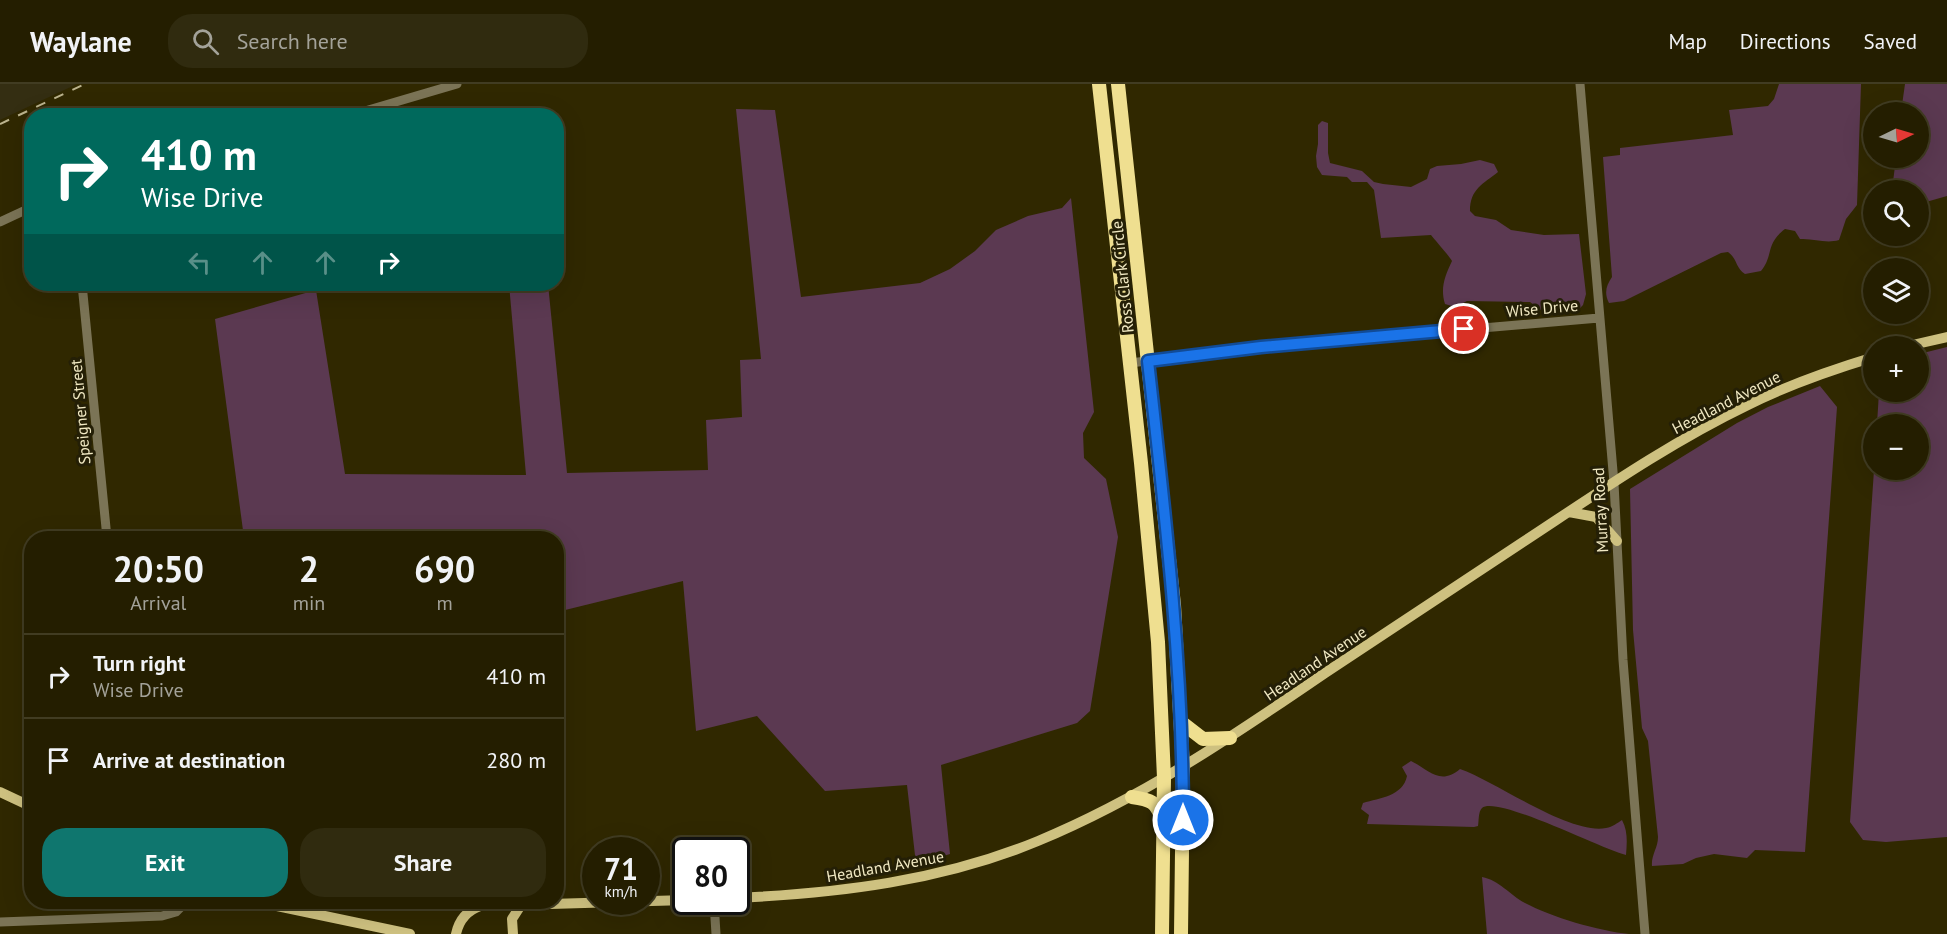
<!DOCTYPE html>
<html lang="en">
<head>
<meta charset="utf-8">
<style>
	:root { --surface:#241e00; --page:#302b0f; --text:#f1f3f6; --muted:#a3a299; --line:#413c22; --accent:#0f766e }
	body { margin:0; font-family:"PT Sans",sans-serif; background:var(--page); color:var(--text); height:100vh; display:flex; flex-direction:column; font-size:22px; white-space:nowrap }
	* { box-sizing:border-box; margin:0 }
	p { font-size:20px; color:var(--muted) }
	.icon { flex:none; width:33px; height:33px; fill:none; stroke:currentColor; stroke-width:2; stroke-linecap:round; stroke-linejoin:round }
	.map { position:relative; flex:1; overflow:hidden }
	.details { position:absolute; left:24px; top:447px; width:540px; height:378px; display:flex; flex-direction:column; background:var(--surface); border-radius:24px; box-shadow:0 6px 24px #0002,0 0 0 2px var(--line) }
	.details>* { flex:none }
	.guide { position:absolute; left:24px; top:24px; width:540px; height:183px; border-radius:24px; box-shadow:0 6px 24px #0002,0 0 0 2px var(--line); background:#00695c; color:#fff; overflow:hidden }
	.needle { width:39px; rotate:85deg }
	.buttons { position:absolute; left:1863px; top:18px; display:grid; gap:12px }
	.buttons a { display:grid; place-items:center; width:66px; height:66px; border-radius:50%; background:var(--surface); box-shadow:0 6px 24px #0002,0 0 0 2px var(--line); font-size:30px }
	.speed { position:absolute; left:582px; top:753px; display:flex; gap:12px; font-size:30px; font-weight:700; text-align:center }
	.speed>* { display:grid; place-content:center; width:78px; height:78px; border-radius:50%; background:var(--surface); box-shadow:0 6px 24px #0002,0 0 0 2px var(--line); line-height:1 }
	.speed small { font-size:15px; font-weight:400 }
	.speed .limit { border:3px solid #111; border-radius:9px; background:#fff; color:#111 }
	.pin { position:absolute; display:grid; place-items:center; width:51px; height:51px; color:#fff; margin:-26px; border:3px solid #fff; border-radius:50%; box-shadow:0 2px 6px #0007 }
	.me { position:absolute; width:66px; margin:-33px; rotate:0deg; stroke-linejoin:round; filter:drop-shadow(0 0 4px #0008) }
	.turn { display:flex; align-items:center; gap:21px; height:126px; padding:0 18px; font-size:27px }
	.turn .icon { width:78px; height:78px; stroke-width:2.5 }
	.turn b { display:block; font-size:42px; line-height:51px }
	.lanes { display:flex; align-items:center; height:57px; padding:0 18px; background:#0003; justify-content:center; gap:30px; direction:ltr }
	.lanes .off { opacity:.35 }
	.eta { display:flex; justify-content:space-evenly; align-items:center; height:102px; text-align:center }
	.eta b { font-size:36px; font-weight:700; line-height:42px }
	.button { display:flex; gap:12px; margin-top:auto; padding:12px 18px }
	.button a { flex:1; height:69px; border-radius:24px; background:var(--accent); color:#fff; font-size:24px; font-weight:700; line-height:69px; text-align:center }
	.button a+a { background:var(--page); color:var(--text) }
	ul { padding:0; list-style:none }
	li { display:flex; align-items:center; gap:18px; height:84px; padding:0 18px; border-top:2px solid var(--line) }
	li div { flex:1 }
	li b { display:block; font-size:22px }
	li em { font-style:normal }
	header { display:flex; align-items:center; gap:36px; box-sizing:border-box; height:84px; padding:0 30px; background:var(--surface); border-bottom:2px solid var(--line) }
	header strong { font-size:28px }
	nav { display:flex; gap:33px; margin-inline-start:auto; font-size:21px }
	.search { width:420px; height:54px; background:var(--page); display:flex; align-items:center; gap:15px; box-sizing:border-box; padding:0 21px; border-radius:24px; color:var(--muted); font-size:22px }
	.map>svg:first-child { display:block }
	.built { fill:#342e12 }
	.green { fill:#5b3951 }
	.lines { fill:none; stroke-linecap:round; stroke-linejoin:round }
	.minor { stroke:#7b7456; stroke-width:9 }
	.major { stroke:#cec180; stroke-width:10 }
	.highway { stroke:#efdf90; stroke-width:14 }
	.rail { stroke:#bbb38d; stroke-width:2; stroke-dasharray:10 10; stroke-linecap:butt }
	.route-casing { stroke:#114b97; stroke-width:15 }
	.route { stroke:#1a73e8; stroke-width:10 }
	.labels { text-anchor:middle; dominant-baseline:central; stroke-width:6; stroke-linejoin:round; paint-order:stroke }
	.street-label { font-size:16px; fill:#f1e9c3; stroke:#241f06 }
</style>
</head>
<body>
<header>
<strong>Waylane</strong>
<div class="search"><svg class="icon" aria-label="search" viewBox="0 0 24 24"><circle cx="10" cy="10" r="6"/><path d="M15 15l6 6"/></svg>Search here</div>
<nav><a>Map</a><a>Directions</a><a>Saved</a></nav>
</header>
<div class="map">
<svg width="1947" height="850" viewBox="0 0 1947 850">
	<rect width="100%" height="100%" fill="#302800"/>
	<path class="built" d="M0,0h77l-77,36z"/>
	<path class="green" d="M1779,0h82l-4,121 -11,14 -7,21c-14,4 -25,-2 -39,-1l-5,-8 -10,-2c-20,15 -11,26 -24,42l-16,3c-9,-5 -8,-16 -17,-22l-7,1 -97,48 -15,2c-5,-10 -3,-17 3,-26l-9,-120 17,-2v-7l113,-13 -4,-25 39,-4 6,-7z
		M1905,0h42v112l-28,8 -1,-14h-26l4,-32h22v-46h-17z
		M736,25l39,1 26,187 119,-14 30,-14 25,-18 21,-21 32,-14 34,-8 9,-10 23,214 -11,21 1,25 22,21 12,58 -28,174 -13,12 -136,42 9,89 -34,10 -9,-79 -82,6 -68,-75 -61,15 -13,-150 -126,31 -1,-74h-312l-29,-219 101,-29 29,184 181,1 -17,-191h39l19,189 141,-3 -2,-50 36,-3 -2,-57 21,-1z
		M1322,37l6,2v30l2,10 32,8 12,11 9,2 28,3 16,-8 3,-10 7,-3 24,-2 19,-4 14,4 4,8c-15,12 -28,17 -28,39l5,5 21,4 15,10 33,5 35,-1 7,60 -3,11 -6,6 -32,2 -15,-11 -63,-1 -12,6 -10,-3c-5,-16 0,-28 7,-43 -2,-4 -17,-21 -21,-26l-50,3 -7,-48 -7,-8h-15l-5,-5 -25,-2 -5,-8 -1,-11 2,-12v-19z
		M1947,263v490l-61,5 -23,-2 -13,-18 24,-352h44v-46h-41l2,-32h39l1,-38z
		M1820,302l17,21 -32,445 -50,-2 -8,8 -33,-4 -18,4 -13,6 -31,2c-1,-11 6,-18 6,-29l-10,-96 -6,-13 -9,-98 -3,-141 107,-66 31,-16z
		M1411,677c18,9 29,25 49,8 37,13 109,66 146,59 7,-1 11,-5 16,-8 6,11 5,23 4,35 -23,-5 -129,-60 -144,-47 -4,4 -3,13 -4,18l-4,1 -107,-3 2,-9 -8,-6 2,-6c17,-5 40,-7 44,-27l-5,-9z
		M1482,793c17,3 28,18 43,26 26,14 74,28 104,31h-142z"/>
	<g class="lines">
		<path class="minor" d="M1580,0l34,399 9,177 22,274
			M348,32l109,-32
			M0,138l32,-15
			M82,200l25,254
			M1130,279l131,-16 338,-29
			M714,818l2,32
			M0,838l162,-6 14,-4 10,-10"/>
		<path class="major" d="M1908,262l39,-9
			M1569,428l27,5 21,24
			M0,708l32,15
			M736,814c104,-5 205,-17 302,-57 104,-43 195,-105 287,-168 66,-44 132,-87 198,-131 73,-48 146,-99 225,-137 40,-20 83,-35 126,-48
			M258,818l152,32
			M456,850c3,-14 10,-23 24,-28l206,-6
			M513,850l-1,-15 9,-14"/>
		<path class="highway" d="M1099,0l42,379 17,179 6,136 -2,156
			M1118,0l56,521 9,163 -2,166
			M1181,638l22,17 27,-1
			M1132,713c20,3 23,4 31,23"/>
		<path class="rail" d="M0,40l85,-40"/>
	</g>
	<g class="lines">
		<g class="route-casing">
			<path id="route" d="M1183,736c0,-154 -18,-307 -35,-459l113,-14 203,-18"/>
		</g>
		<use href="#route" class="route"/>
	</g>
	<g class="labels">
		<g class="street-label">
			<text transform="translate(1122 193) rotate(-96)">Ross Clark Circle</text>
			<text transform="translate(1542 224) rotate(-5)">Wise Drive</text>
			<text transform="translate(1726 318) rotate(-27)">Headland Avenue</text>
			<text transform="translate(80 328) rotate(-95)">Speigner Street</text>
			<text transform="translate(1600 426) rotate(-93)">Murray Road</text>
			<text transform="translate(1315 579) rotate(-34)">Headland Avenue</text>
			<text transform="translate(885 782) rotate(-10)">Headland Avenue</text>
		</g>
	</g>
</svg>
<div class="buttons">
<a><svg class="needle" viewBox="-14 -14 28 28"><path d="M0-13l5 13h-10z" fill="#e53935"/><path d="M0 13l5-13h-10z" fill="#a3a299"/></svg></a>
<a><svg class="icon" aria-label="search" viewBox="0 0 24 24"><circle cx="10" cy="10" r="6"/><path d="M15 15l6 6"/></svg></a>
<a><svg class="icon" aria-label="layers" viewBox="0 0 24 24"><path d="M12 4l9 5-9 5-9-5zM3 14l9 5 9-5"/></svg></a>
<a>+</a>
<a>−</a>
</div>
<div class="speed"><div>71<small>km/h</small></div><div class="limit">80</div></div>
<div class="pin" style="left:1464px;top:245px;background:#d93025"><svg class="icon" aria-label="arrive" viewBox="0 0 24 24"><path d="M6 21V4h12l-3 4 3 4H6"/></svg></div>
<svg class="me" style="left:1183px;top:736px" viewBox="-20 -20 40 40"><circle r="17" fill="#1a73e8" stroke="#fff" stroke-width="3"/><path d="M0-11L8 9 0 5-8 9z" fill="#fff"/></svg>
<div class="guide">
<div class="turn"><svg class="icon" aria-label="right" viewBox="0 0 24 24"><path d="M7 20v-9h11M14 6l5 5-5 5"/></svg><div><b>410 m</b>Wise Drive</div></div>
<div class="lanes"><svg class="icon off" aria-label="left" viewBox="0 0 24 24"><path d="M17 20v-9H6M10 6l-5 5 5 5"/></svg><svg class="icon off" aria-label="ahead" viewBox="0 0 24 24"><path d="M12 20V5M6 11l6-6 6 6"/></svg><svg class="icon off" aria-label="ahead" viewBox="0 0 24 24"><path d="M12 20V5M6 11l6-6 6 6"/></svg><svg class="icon" aria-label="right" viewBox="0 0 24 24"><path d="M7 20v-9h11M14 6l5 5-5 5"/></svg></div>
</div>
<section class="details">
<div class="eta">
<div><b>20:50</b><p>Arrival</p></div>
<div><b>2</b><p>min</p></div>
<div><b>690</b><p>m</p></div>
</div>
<ul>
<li><svg class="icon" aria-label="right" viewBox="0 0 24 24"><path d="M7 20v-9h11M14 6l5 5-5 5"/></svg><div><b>Turn right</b><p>Wise Drive</p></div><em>410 m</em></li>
<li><svg class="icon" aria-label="arrive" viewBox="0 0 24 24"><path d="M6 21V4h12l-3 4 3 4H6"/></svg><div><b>Arrive at destination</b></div><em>280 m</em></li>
</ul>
<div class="button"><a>Exit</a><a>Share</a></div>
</section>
</div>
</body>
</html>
